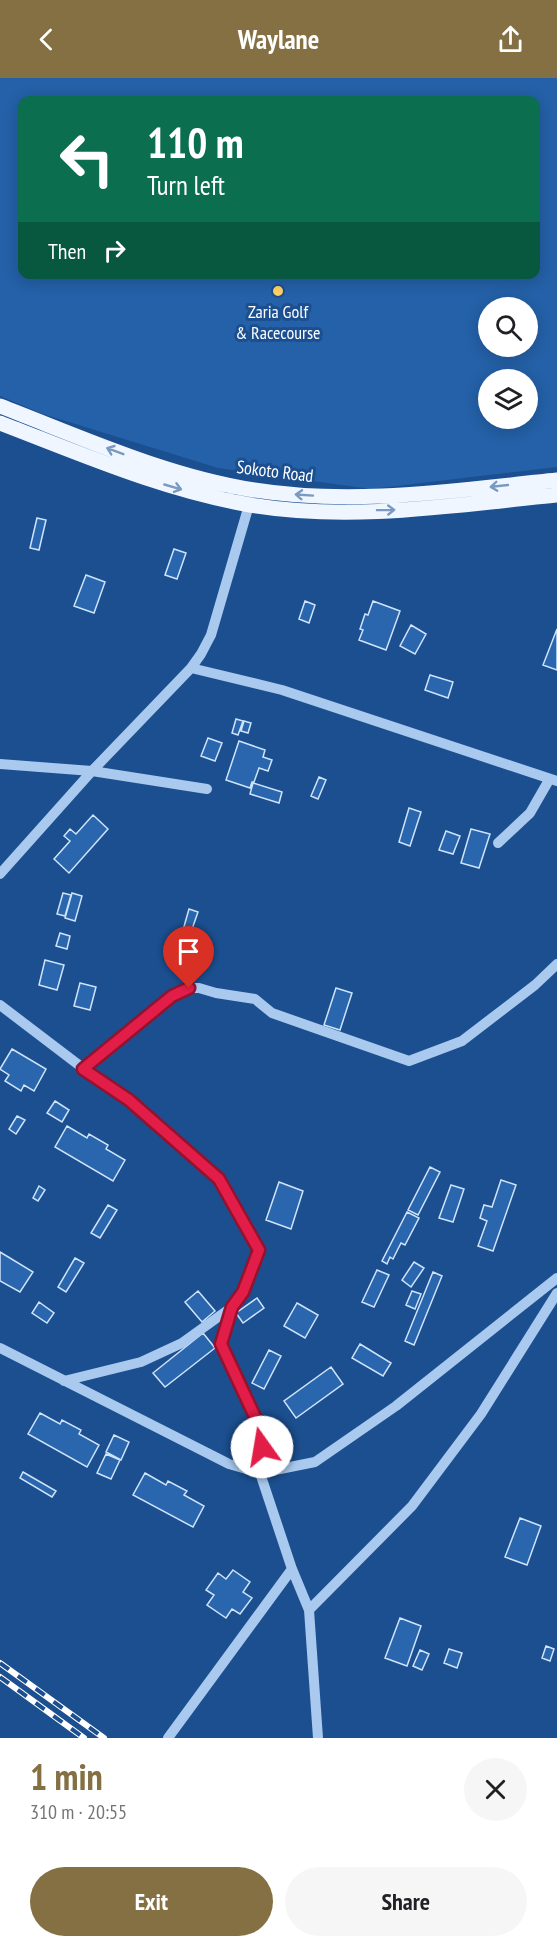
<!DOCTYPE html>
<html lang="en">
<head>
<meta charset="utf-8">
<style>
	:root { --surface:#fff; --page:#f6f6f6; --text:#202124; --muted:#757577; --accent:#847042 }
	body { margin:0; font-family:"PT Sans Narrow",sans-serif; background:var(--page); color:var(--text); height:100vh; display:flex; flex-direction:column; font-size:22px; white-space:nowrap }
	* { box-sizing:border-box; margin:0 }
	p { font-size:20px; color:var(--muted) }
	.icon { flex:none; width:33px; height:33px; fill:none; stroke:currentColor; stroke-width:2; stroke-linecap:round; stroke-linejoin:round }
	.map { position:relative; height:1660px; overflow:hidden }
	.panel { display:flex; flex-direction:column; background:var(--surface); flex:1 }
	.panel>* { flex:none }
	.banner { position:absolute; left:18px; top:18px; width:522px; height:183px; border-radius:12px; box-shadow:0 3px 15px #0003; background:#0b6e4f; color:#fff; overflow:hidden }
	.tools { position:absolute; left:478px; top:219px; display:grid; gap:12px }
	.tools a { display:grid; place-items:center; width:60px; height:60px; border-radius:50%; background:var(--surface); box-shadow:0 3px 15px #0003; font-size:30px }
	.pin { position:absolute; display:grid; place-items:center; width:51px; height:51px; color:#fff; margin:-62px -26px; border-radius:50% 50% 50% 0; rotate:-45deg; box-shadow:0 0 6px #0007 }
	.pin .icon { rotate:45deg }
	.me { position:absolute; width:66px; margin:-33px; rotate:347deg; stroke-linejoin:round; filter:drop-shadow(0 0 4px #0008) }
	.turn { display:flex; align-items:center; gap:21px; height:126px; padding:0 30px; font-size:27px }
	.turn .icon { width:78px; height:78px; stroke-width:2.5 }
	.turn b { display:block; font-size:42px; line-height:51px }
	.then { display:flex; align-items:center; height:57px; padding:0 30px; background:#0003; gap:12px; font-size:22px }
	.round { display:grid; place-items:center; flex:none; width:63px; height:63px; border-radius:32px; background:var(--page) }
	.head { display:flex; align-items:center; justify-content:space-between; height:102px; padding:0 30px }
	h1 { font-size:36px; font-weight:600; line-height:45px; color:var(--accent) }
	.primary-button { display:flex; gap:12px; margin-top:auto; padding:12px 30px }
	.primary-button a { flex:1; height:69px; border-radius:36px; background:var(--accent); color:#fff; font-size:24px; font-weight:600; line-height:69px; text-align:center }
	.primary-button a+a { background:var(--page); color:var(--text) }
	header { display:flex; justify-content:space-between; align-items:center; height:78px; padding:0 30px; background:var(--accent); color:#fff; font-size:27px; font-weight:600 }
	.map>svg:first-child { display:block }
	.green { fill:#2461a8; fill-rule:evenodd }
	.building { fill:#2a66ad; stroke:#cfe3fa; stroke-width:1.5 }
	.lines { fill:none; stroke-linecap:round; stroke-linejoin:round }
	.minor { stroke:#a9c9ee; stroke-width:10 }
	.major { stroke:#f0f6ff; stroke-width:15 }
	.rail-casing { stroke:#fff; stroke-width:6 }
	.rail { stroke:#1b4f8f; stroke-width:4; stroke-dasharray:11; stroke-linecap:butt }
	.oneway { stroke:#7b9ac1 }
	.route-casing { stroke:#92132f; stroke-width:15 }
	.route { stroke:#e11d48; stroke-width:10 }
	.poi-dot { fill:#ffd166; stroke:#1b4f8f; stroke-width:2 }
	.labels { text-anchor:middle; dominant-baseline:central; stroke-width:6; stroke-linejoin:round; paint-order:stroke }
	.poi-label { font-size:18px; fill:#fff; stroke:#1b4f8f }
	.street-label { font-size:18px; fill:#fff; stroke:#1b4f8f }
</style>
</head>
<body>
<header><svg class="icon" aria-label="back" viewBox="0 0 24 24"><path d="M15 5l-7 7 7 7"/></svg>Waylane<svg class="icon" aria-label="share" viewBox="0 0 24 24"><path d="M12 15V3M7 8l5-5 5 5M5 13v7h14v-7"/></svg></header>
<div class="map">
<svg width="557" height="1660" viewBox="0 0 557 1660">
	<rect width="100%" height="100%" fill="#1b4f8f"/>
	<path class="green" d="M0,0h557v389l-186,22 -153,-21 -175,-54 -43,-18zM22,22h514v174h-514zM489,230h39v38h-39zM489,302h39v38h-39z"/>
	<path class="building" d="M37,440l9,2 -7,30 -9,-2z
		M174,471l12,4 -9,26 -12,-4z
		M86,497l19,7 -11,31 -20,-7z
		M305,523l10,4 -6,18 -10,-4z
		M373,523l27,10 -14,39 -27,-10 4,-10 -3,-1 5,-15 3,1z
		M411,547l15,9 -11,20 -15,-8z
		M557,551v41l-14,-5z
		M430,597l23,7 -5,16 -23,-8z
		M236,641l7,2 -5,14 -6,-2z
		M244,643l7,2 -3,10 -7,-2z
		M208,660l14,5 -7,18 -14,-5z
		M239,663l26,9 -2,7 9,3 -4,11 -9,-3 -5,14h-2l-2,6 -24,-8z
		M319,699l7,3 -8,19 -7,-3z
		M253,705l29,9 -3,11 -29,-9z
		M409,730l12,4 -11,34 -11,-4z
		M93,737l15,14 -39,44 -15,-14 16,-18 -6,-5 6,-7 6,5z
		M471,751l19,5 -11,34 -18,-5z
		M446,753l14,5 -7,18 -14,-4z
		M63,815l8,2 -6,21 -8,-2z
		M72,815l10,3 -7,25 -10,-3z
		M189,831l9,3 -7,20 -8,-2z
		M60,855l10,3 -3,13 -11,-3z
		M45,882l19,5 -7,25 -18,-5z
		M80,905l16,4 -6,23 -16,-4z
		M336,910l16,5 -12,37 -16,-5z
		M12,971l34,20 -12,22 -10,-6 -3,6 -16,-10 4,-6 -9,-6z
		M55,1023l14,9 -7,12 -15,-9z
		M17,1038l8,4 -9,14 -7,-5z
		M67,1048l20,12 2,-4 19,11 -2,4 19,11 -12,21 -58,-34z
		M430,1089l10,5 -22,43 -10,-5z
		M501,1102l15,5 -23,66 -15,-5 9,-25 -7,-3 4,-13 8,2z
		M279,1104l24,9 -12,38 -25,-9z
		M451,1107l13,4 -11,33 -14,-4z
		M39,1108l6,4 -7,11 -5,-3z
		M108,1127l9,5 -17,28 -9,-5z
		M407,1134l12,6 -14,27 -4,-2 -8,16 -3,-2 -3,7 -5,-3z
		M0,1174l33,20 -13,20 -20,-11z
		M75,1180l9,5 -18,29 -8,-5z
		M414,1184l10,6 -13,19 -9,-7z
		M377,1192l12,5 -15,32 -12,-5z
		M433,1194l9,4 -28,69 -9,-4z
		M198,1213l17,20 -13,11 -17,-20z
		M412,1213l9,3 -6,15 -9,-4z
		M257,1220l7,10 -21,15 -7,-10z
		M39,1224l15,11 -7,10 -15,-10z
		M297,1225l21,12 -13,23 -21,-12z
		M203,1255l12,15 -50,39 -12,-14z
		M360,1266l31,19 -8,13 -31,-18z
		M269,1272l12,6 -17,33 -12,-6z
		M331,1289l12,17 -47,34 -12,-17z
		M40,1335l20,11 2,-4 19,10 -2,4 20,11 -12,22 -59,-33z
		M114,1357l15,7 -8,18 -15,-8z
		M106,1376l14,6 -9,19 -14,-6z
		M23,1394l33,19 -4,6 -32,-19z
		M145,1395l21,12 2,-4 19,10 -3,4 20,11 -11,21 -60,-32z
		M520,1440l21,8 -14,39 -22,-8z
		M233,1492l17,12 -7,10 9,6 -12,16 -8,-5 -6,9 -19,-13 7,-10 -8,-5 12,-17 8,6z
		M400,1540l21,8 -14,40 -22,-8z
		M546,1568l8,3 -4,12 -8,-3z
		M449,1571l13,4 -5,15 -13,-5z
		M420,1572l9,4 -7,16 -9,-4z"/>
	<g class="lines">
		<path class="minor" d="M191,590l91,22 275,91
			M0,686l92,7 115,18
			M498,765l32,-30 19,-33
			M0,796l92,-103 99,-103 10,-14 10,-19 38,-130
			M0,927l88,67 41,28 90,79 40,71 -16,42 -11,15 -50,36 -41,19 -77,19
			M83,991l89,-73 17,-8h10l17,5 39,6 17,14 137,48 53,-20 73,-56 22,-21
			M232,1229l-11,37 35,75 6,28 -2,26 32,96 17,41
			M0,1270l229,116 31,9 55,-11 81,-56 161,-128
			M168,1660l124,-169
			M318,1660l-9,-128 103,-104 69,-92 76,-121"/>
		<path class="major" d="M0,328c83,32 166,70 254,84 100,16 203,0 303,-10
			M0,345c81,31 163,67 250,82 101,17 206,0 307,-10"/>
		<g class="rail-casing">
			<path id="rail" d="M0,1585l104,75
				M0,1599l84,61"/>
		</g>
		<use href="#rail" class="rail"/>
	</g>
	<defs><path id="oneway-shaft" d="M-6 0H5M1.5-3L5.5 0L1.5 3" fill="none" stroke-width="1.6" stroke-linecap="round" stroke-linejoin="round" transform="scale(1.5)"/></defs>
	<g class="oneway">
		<use href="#oneway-shaft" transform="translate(115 373) rotate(-159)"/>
		<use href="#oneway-shaft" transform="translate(499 408) rotate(174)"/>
		<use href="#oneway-shaft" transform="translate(173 409) rotate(16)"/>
		<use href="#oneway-shaft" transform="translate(304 417) rotate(-176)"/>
		<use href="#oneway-shaft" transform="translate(386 432) rotate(-1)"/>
	</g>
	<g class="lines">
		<g class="route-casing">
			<path id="route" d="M189,910l-17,8 -89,73 46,31 90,79 40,71 -16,42 -11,15 -11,37 35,75 6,28"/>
		</g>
		<use href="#route" class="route"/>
	</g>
	<circle class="poi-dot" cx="278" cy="213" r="6"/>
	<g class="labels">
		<g class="poi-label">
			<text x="278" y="233">Zaria Golf<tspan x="278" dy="21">&amp; Racecourse</tspan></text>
		</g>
		<g class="street-label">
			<text transform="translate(275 393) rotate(7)">Sokoto Road</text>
		</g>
	</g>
</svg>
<div class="tools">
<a><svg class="icon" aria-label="search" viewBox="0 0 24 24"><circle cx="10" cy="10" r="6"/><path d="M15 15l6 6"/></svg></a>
<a><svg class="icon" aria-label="layers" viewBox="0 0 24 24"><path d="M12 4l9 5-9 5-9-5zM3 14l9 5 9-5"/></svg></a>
</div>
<div class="pin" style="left:189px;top:910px;background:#d93025"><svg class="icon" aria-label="arrive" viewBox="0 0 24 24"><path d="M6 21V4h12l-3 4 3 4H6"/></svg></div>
<svg class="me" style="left:262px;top:1369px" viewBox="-20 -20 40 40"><circle r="19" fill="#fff"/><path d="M0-13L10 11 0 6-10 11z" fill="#e11d48"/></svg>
<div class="banner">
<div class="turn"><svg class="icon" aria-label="left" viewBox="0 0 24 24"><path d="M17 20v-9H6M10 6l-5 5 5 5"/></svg><div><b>110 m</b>Turn left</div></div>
<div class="then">Then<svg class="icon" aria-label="right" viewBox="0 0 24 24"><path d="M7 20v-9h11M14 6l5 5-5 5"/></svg></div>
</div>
</div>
<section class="panel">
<div class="head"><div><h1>1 min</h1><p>310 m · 20:55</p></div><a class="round"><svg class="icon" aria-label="close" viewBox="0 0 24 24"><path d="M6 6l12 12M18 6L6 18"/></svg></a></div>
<div class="primary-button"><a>Exit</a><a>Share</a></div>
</section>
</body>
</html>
